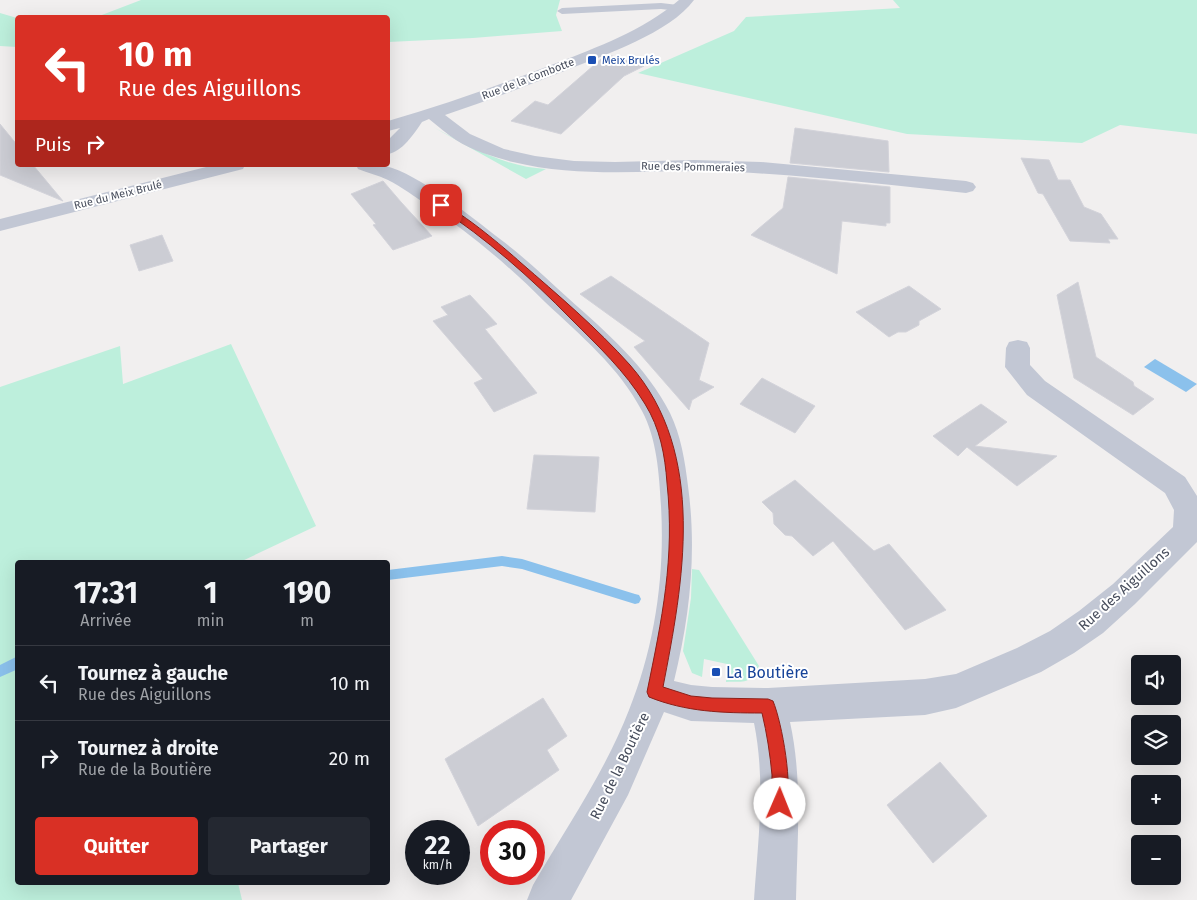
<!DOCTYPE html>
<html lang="fr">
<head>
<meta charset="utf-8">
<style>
	:root { --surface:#171b24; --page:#242831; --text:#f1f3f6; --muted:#9ea1a6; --line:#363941; --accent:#d93025 }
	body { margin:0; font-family:"Fira Sans",sans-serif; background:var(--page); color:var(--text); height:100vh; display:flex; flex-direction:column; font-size:19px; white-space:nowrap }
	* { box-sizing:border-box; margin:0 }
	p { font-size:16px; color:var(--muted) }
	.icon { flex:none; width:28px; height:28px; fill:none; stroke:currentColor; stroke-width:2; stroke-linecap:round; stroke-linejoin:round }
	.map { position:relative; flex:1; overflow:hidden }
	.details { position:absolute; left:15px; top:560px; width:375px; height:325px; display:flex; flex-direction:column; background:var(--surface); border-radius:5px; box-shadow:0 5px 20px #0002 }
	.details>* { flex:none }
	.hud { position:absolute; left:15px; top:15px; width:375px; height:152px; border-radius:5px; box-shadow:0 5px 20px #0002; background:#d93025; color:#fff; overflow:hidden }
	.controls { position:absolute; left:1131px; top:655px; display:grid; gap:10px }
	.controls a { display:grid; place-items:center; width:50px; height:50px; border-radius:5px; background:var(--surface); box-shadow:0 5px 20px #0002; font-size:25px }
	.speed { position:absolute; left:405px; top:820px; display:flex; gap:10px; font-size:25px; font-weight:700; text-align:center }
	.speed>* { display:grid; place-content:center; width:65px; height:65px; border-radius:50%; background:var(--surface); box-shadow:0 5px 20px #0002; line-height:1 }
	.speed small { font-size:12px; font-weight:400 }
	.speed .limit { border:8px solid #d22; background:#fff; color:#111 }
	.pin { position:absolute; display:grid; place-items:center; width:42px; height:42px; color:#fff; margin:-21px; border-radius:10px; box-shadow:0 2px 8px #0006 }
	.me { position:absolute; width:55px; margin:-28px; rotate:1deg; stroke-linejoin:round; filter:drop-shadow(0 0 4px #0008) }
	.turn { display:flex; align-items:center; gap:18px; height:105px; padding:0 20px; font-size:22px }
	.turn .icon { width:65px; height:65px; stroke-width:2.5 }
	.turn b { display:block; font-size:35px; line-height:42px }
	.then { display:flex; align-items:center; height:48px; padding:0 20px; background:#0003; gap:10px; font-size:19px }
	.eta { display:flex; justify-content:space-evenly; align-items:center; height:85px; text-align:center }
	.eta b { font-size:30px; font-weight:700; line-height:35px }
	.action { display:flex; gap:10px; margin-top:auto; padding:10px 20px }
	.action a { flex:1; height:58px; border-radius:5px; background:var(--accent); color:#fff; font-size:20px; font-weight:700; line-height:58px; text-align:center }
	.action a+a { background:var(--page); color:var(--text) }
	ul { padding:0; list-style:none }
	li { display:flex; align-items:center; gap:15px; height:75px; padding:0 20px; border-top:1px solid var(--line) }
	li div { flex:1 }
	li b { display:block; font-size:19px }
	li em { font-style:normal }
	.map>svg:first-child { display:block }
	.green { fill:#bdefdc }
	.water { fill:#8bc1ec }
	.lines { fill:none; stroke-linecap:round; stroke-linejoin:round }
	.stream { fill:#8bc1ec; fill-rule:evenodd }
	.building { fill:#cccdd4; stroke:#d3d3da }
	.lane { fill:#c2c7d4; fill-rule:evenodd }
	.street { fill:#c2c7d4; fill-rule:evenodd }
	.route { fill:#d93025; stroke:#8d1f18 }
	.transit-dot { fill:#1a4fb4; stroke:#fff; stroke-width:2 }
	.labels { text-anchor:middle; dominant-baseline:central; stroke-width:4; stroke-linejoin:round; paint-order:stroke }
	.far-transit-label { font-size:11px; fill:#164399; stroke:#fff; text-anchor:start }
	.far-street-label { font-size:11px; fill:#474d5c; stroke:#fff }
	.street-label { font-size:14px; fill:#474d5c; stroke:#fff }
	.near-transit-label { font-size:16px; fill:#164399; stroke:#fff; text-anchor:start }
</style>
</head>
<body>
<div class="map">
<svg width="1197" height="900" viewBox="0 0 1197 900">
	<rect width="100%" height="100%" fill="#f1efef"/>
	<path class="green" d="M141,0h419l-4,15 6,16 -89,7 -85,4v-24h-294z
		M893,0h304v134l-77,-9 -38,18 -175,-9 -269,-61 96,-42 12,-14 154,-9z
		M0,13l17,5v29l-17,-1z
		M433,127c36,19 71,40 113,42l-20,10z
		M231,344l85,182 -76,36h-222v320l220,1 4,17h-242v-513l120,-41 3,38z
		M692,569l7,1 60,96c-10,19 -13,15 -33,16l1,-18 -23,-5 -2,18 -10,-4 -9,-22 8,-53z"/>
	<path class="water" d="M1155,359l42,25 -11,8 -42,-25z"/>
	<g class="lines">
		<path class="stream" d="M502,556l20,3 113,35 4,1 2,4 -2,4 -4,1 -113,-35 -20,-3 -114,14v-10z
			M18,656v13l-18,8v-12z"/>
	</g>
	<path class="building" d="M609,55l35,11 -20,10 -63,58 -50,-13 24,-20 13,4 53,-46z
		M0,124l18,22v19h15l30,36 -63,-26z
		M795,128l93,13 1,31 -99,-9z
		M1021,158l28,2 9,20h12l14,27 17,7 17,25h-10l2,4 -40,-2 -27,-47 -5,-1z
		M788,177l102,10v36h-4v3l-44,-5 -5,53 -86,-39 32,-27z
		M383,181l18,21 31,34 -39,14 -20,-25 3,-1 -25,-30z
		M162,235l11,26 -34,10 -9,-26z
		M611,276l98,67 -10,37 15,7 -22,13 -3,10 -55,-63 11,-6 -65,-47z
		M1078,282l18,75 37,25 1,4 20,13 -21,16 -59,-37 -17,-83z
		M909,286l32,23 -22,12v4l-13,7h-8l-9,5 -33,-25z
		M470,295l27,29 -12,5 52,64 -43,19 -20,-29 9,-4 -50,-58 15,-6 -7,-8z
		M762,378l53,28 -20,27 -55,-29z
		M981,404l26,18 -32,24 82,10 -40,30 -50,-39 -9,9 -25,-20z
		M534,455l65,2 -4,55 -68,-3z
		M795,480l79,71 15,-7 57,66 -41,20 -72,-89 -20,15 -21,-20 -7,-1 -11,-11 -1,-11 -11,-11z
		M543,698l24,38 -20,14 12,20 -81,56 -33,-67z
		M940,762l47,54 -54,47 -46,-58z"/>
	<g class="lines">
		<path class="lane" d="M661,3l17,2 5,3 -5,3 -17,-2 -99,5 -5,-3 5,-3z"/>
		<path class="street" d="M679,0h15c-24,33 -90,55 -127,70 -40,16 -81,31 -122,45l25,19 34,15 31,7 39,5 41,1 79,-2 67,2 205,19 7,2 3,4 -3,4 -7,2c-77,-8 -153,-17 -230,-21 -75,-4 -150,8 -223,-10 -19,-5 -40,-11 -57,-22 -9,-6 -18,-14 -27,-21l-7,3c-8,12 -20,30 -34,32v-14l12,-12 -12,3v-10c56,-16 111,-36 166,-57 44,-17 88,-33 125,-64z
			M214,165h31l-2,4 -243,62v-12z
			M356,165c9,0 21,-2 30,1 32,8 86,51 114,73 24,18 46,39 68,59 38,34 79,69 102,115 11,23 15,48 18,73 9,66 2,130 -14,195l17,4 21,2 56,1 157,-9 31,-5 61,-26 33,-17 29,-20 34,-27 60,-57 1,-17 -9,-17 -138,-98 -22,-28 1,-19 3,-6 9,-2 9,2 3,6v17l15,16 140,96 12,19v46l-62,62 -32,29 -29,20 -33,19 -85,36 -31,7 -135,7c13,59 7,119 6,178h-42c4,-59 12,-118 0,-177l-63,-2 -27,-9 -36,83 -57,105h-44l6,-15c33,-57 72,-113 96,-175 26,-64 36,-135 32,-204 -2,-32 -4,-67 -19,-95 -23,-44 -62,-76 -97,-109 -36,-36 -74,-68 -116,-96 -14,-9 -27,-19 -41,-26 -10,-5 -20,-7 -30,-11z"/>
	</g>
	<path class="route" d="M438,204c13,-2 70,47 82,58 38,33 77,66 110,103 78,89 53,218 33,322l28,9 21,2 56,1 5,2c9,22 21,87 12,109l-5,2 -6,-2c-4,-10 -2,-24 -2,-35 -2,-21 -5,-41 -10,-62 -39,0 -76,-1 -113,-16l-2,-5c15,-73 28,-134 20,-209 -2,-28 -7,-55 -22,-79 -20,-33 -47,-58 -74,-85 -40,-41 -85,-81 -133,-112z"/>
	<g class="transit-dot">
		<rect x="587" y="55" width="10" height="10" rx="2.5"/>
		<rect x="711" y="667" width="10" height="10" rx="2.5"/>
	</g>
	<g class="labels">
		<g class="far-transit-label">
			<text x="602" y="60">Meix Brulés</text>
		</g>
		<g class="far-street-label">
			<text transform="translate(528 79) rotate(-21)">Rue de la Combotte</text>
			<text transform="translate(693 167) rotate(1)">Rue des Pommeraies</text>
			<text transform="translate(118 195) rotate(-14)">Rue du Meix Brulé</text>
		</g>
		<g class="street-label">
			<text transform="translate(1124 589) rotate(-42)">Rue des Aiguillons</text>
			<text transform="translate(620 766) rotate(-64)">Rue de la Boutière</text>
		</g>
		<g class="near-transit-label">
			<text x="726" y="672">La Boutière</text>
		</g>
	</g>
</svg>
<div class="controls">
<a><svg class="icon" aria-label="sound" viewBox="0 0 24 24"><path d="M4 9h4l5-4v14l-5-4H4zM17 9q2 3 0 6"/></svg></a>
<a><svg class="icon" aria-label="layers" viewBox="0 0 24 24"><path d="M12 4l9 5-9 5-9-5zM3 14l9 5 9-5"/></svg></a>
<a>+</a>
<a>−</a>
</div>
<div class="speed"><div>22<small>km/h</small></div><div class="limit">30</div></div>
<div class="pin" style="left:441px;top:205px;background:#d93025"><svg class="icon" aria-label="arrive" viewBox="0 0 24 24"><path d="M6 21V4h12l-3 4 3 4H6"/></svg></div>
<svg class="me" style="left:780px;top:804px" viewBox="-20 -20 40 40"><circle r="19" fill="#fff"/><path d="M0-13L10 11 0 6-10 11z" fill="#d93025"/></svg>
<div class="hud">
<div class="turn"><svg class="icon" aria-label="left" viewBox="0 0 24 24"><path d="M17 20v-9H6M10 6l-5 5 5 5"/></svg><div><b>10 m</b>Rue des Aiguillons</div></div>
<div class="then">Puis<svg class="icon" aria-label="right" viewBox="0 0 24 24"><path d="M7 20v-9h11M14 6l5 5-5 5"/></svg></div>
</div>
<section class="details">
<div class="eta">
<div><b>17:31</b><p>Arrivée</p></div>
<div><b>1</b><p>min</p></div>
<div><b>190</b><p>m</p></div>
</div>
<ul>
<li><svg class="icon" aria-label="left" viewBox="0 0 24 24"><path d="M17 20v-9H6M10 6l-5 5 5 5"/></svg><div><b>Tournez à gauche</b><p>Rue des Aiguillons</p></div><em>10 m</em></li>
<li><svg class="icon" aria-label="right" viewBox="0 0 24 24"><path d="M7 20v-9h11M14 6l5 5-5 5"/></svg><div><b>Tournez à droite</b><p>Rue de la Boutière</p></div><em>20 m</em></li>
</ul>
<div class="action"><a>Quitter</a><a>Partager</a></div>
</section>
</div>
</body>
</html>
